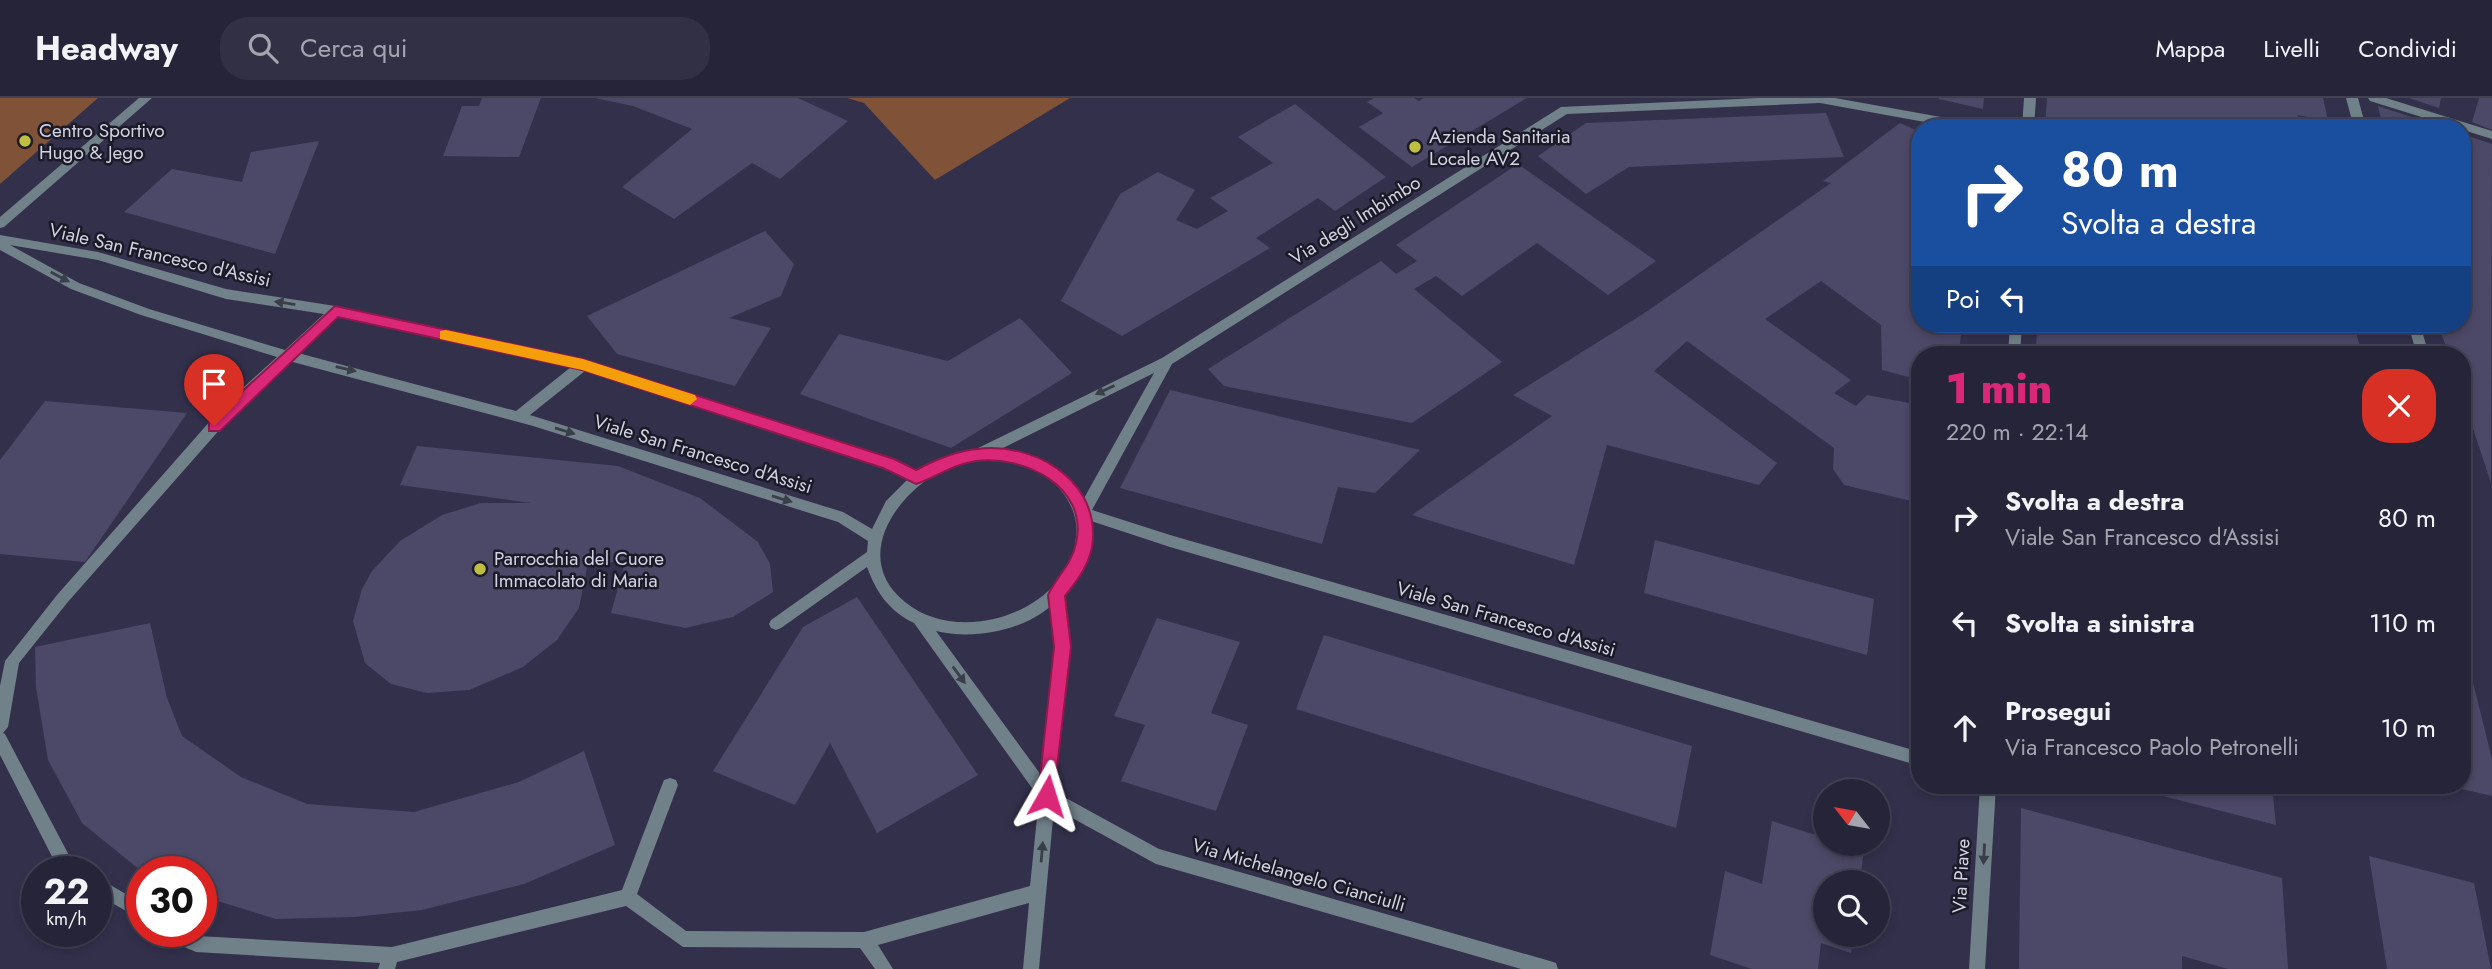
<!DOCTYPE html>
<html lang="it">
<head>
<meta charset="utf-8">
<style>
	:root { --surface:#262439; --page:#323044; --text:#f1f3f6; --muted:#a4a4ae; --line:#424153; --accent:#db2777 }
	body { margin:0; font-family:Jost,sans-serif; background:var(--page); color:var(--text); height:100vh; display:flex; flex-direction:column; font-size:26px; white-space:nowrap }
	* { box-sizing:border-box; margin:0 }
	p { font-size:23px; color:var(--muted) }
	.icon { flex:none; width:38px; height:38px; fill:none; stroke:currentColor; stroke-width:2; stroke-linecap:round; stroke-linejoin:round }
	.map { position:relative; flex:1; overflow:hidden }
	.drawer { position:absolute; left:1911px; top:248px; width:560px; height:448px; display:flex; flex-direction:column; background:var(--surface); border-radius:28px; box-shadow:0 4px 10px #0003,0 0 0 2px var(--line) }
	.drawer>* { flex:none }
	.top-card { position:absolute; left:1911px; top:21px; width:560px; height:214px; border-radius:28px; box-shadow:0 4px 10px #0003,0 0 0 2px var(--line); background:#1a4fa0; color:#fff; overflow:hidden }
	.needle { width:46px; rotate:301deg }
	.tools { position:absolute; left:1813px; top:681px; display:grid; gap:14px }
	.tools a { display:grid; place-items:center; width:77px; height:77px; border-radius:50%; background:var(--surface); box-shadow:0 4px 10px #0003,0 0 0 2px var(--line); font-size:35px }
	.speed { position:absolute; left:21px; top:758px; display:flex; gap:14px; font-size:35px; font-weight:700; text-align:center }
	.speed>* { display:grid; place-content:center; width:91px; height:91px; border-radius:50%; background:var(--surface); box-shadow:0 4px 10px #0003,0 0 0 2px var(--line); line-height:1 }
	.speed small { font-size:18px; font-weight:400 }
	.speed .limit { border:10px solid #d22; background:#fff; color:#111 }
	.pin { position:absolute; display:grid; place-items:center; width:60px; height:60px; color:#fff; margin:-72px -30px; border-radius:50% 50% 50% 0; rotate:-45deg; box-shadow:0 0 7px #0007 }
	.pin .icon { rotate:45deg }
	.me { position:absolute; width:77px; margin:-38px; rotate:6deg; stroke-linejoin:round; filter:drop-shadow(0 0 5px #0008) }
	.turn { display:flex; align-items:center; gap:24px; height:147px; padding:0 35px; font-size:32px }
	.turn .icon { width:91px; height:91px; stroke-width:2.5 }
	.turn b { display:block; font-size:49px; line-height:60px }
	.then { display:flex; align-items:center; height:66px; padding:0 35px; background:#0003; gap:14px; font-size:26px }
	.round { display:grid; place-items:center; flex:none; width:74px; height:74px; border-radius:28px; background:var(--page) }
	.summary { display:flex; align-items:center; justify-content:space-between; height:119px; padding:0 35px }
	h1 { font-size:42px; font-weight:800; line-height:52px; color:var(--accent) }
	ul { padding:0; list-style:none }
	li { display:flex; align-items:center; gap:21px; height:105px; padding:0 35px }
	li div { flex:1 }
	li b { display:block; font-size:26px }
	li em { font-style:normal }
	header { display:flex; align-items:center; gap:42px; box-sizing:border-box; height:98px; padding:0 35px; background:var(--surface); border-bottom:2px solid var(--line) }
	header strong { font-size:33px }
	nav { display:flex; gap:38px; margin-inline-start:auto; font-size:24px }
	.search { width:490px; height:63px; background:var(--page); display:flex; align-items:center; gap:18px; box-sizing:border-box; padding:0 24px; border-radius:28px; color:var(--muted); font-size:26px }
	.map>svg:first-child { display:block }
	.green { fill:#805238 }
	.building { fill:#4c4867 }
	.lines { fill:none; stroke-linecap:round; stroke-linejoin:round }
	.street { fill:#718189; fill-rule:evenodd }
	.oneway { fill:#393e49 }
	.route { fill:#db2777; stroke:#8e194d; stroke-width:2 }
	.slow { fill:#f59e0b }
	.poi-dot { fill:#bfbe41; stroke:#1b1a27; stroke-width:2.5 }
	.labels { text-anchor:middle; dominant-baseline:central; stroke-width:5; stroke-linejoin:round; paint-order:stroke }
	.poi-label { font-size:19px; fill:#d3d2e4; stroke:#1b1a27; text-anchor:start }
	.street-label { font-size:19px; fill:#d3d2e4; stroke:#1b1a27 }
</style>
</head>
<body>
<header>
<strong>Headway</strong>
<div class="search"><svg class="icon" aria-label="search" viewBox="0 0 24 24"><circle cx="10" cy="10" r="6"/><path d="M15 15l6 6"/></svg>Cerca qui</div>
<nav><a>Mappa</a><a>Livelli</a><a>Condividi</a></nav>
</header>
<div class="map">
<svg width="2492" height="871" viewBox="0 0 2492 871">
	<rect width="100%" height="100%" fill="#33304c"/>
	<path class="green" d="M0,0h98l-98,86z
		M847,0h223l-135,82 -71,-77z"/>
	<path class="building" d="M482,0h59l-22,59 -76,-1 19,-50h17z
		M595,0h203l50,23 -68,58 -28,-16 -78,56 -52,-32 70,-58 -59,-23z
		M1374,0h40l5,3 5,-3h103l-115,69 -53,-40 24,-14 -16,-11z
		M1939,0h45l-1,11 -44,-10z
		M2047,0h276l5,23 -31,-6 8,13h-260z
		M2409,0h32l-2,10z
		M2479,0h13v32l-20,-8z
		M1295,6l91,73 -51,34 -17,-13 -62,40 14,10 -148,88 -61,-35 59,-107 38,-22 37,18 -19,30 21,9 31,-18 -18,-13 63,-35 -35,-26z
		M2378,8l64,21v1h-59z
		M1826,15l18,44 -215,10 -43,27 -48,-38 48,-33z
		M1900,25l20,9v192h43l-5,31h-38v25l-38,-10 -1,-45 -60,-44 -56,38 86,61 -17,13 22,13 11,-11 53,10v98l-76,-18 -11,-16 1,-21 -147,-107 -33,30 123,92 -18,22 -152,-40 -33,120 -162,-50 140,-99 -39,-21 133,-83 185,-129 -8,-2z
		M2462,36l30,10 -1,339 -29,-88v-40h-13l-11,-31h24z
		M319,43l-44,113 -151,-42 48,-43 70,13 9,-30z
		M1518,66l138,97 -48,34 -71,-52 -75,53 -26,-20 -22,13 88,73 -90,61 -188,-37 -16,-17 173,-108 15,13 21,-13 -21,-16z
		M765,133l29,33 -13,32 -52,22 42,10 -36,58 -118,-32 -30,-38z
		M1020,220l52,55 -121,75 -151,-54 39,-60 109,27z
		M2037,226h317l8,31h-326z
		M1170,292l250,60 -45,43 -37,-6 -16,57 -202,-56z
		M45,303l142,12 -102,149 -85,-8v-94z
		M417,348l201,20 82,32 58,44 12,22 3,28 -40,25 -48,11 -74,-15 15,-54 -39,9 -8,40 -22,32 -34,27 -54,23 -42,3 -36,-9 -26,-21 -12,-42 9,-32 10,-18 28,-30 42,-26 39,-12h50l-131,-18z
		M1655,442l219,59 -7,56 -223,-62z
		M857,499l121,178 -101,58 -47,-90 -35,62 -82,-34 90,-144z
		M1157,520l83,24 -29,71 37,12 -32,86 -95,-30 24,-56 -31,-9z
		M150,525l17,75 15,38 59,41 66,27 107,8 105,-30 65,-31 31,94 -91,39 -102,26 -68,7 -78,2 -75,-23v-24l-61,-2 -58,-47 -34,-63 -12,-73 -1,-40z
		M1324,537l368,111 -16,82 -380,-119z
		M2463,544l29,117v37l-39,-9 9,-1z
		M2128,688h144l4,39 -148,-38z
		M2021,710l261,70 6,91h-60l-46,-13v13h-163z
		M1772,723l53,17v6h18l21,6 -4,32h-35v52h28l-2,19 -30,-10 -3,26h-66l-42,-14 15,-84 37,13z
		M2369,758l105,27 17,86h-104z"/>
	<g class="lines">
		<path class="street" d="M139,0h13l-148,129 -4,1v-11z
			M1759,0h76l145,26 5,4h-27l-138,-25 -253,11 -395,250 -80,146 78,25 750,217v14l-750,-219 -79,-26c2,27 -8,54 -27,73l6,53 -15,145 104,57 391,112 6,2 2,6h-37l-365,-105 -102,-56 -15,161h-16l6,-66 -151,42 15,24h-18l-15,-21 -177,-1 -57,-41 -229,56 -2,7h-17l2,-6 -184,-11c-10,-4 -26,-11 -30,-21h24l8,5 194,11 230,-57 40,-105 2,-5 6,-2 6,2 2,5 -41,109 49,37 178,1 166,-46 9,-88 -125,-175c-25,-12 -38,-31 -47,-56l-86,61 -5,2 -5,-2 -2,-4 2,-4 96,-68 1,-11 -30,-19 -305,-96 -244,-65 -53,50 -169,192 -48,60 -11,64 -5,6 2,1 67,127 7,5 2,6h-21l-60,-117v-69l5,-25 52,-66 169,-192 51,-46 -136,-42 -70,-26 -71,-39v-15l98,17 128,37 109,17 248,54 310,99 24,13 28,-15 27,-6 190,-93 399,-251zM10,147l88,15 128,39 98,15 -39,36 -136,-41 -70,-26zM337,218l234,51 -55,44 -218,-58zM585,273l298,96 24,13 -21,21 -14,28 -29,-17 -313,-97zM1154,275l-71,127c-10,-25 -56,-50 -82,-51zM1004,361c13,5 29,9 40,16 21,15 35,37 32,62 -6,74 -116,111 -171,65 -55,-44 -8,-111 42,-134 17,-8 39,-8 57,-9zM1051,508l5,41 -15,128 -105,-144c37,9 86,0 115,-25z
			M2024,0h12l-2,30h-12z
			M2346,0h12l8,30h-12z
			M2368,0h18l106,33v8l-122,-38z
			M2010,226h12l-2,31h-12z
			M2408,226h12l9,31h-12z
			M1980,688h16l-11,183h-16z
			M96,779l46,26v17l-46,-26z"/>
	</g>
	<defs><path id="oneway-solid" d="M-6-.8H1V-3.2L6.5 0L1 3.2V.8H-6Z" transform="scale(1.75)"/></defs>
	<g class="oneway">
		<use href="#oneway-solid" transform="translate(60 179) rotate(28)"/>
		<use href="#oneway-solid" transform="translate(285 205) rotate(-171)"/>
		<use href="#oneway-solid" transform="translate(346 271) rotate(13)"/>
		<use href="#oneway-solid" transform="translate(1105 292) rotate(155)"/>
		<use href="#oneway-solid" transform="translate(565 333) rotate(17)"/>
		<use href="#oneway-solid" transform="translate(782 401) rotate(17)"/>
		<use href="#oneway-solid" transform="translate(959 577) rotate(54)"/>
		<use href="#oneway-solid" transform="translate(1042 754) rotate(-85)"/>
		<use href="#oneway-solid" transform="translate(1984 756) rotate(93)"/>
	</g>
	<path class="route" d="M335,208l248,53 311,100 22,11c19,-10 39,-19 61,-21 55,-7 119,28 116,90 -1,22 -15,41 -28,57l6,51 -18,155 -6,3 -6,-3 -3,-6 16,-149 -6,-52c9,-19 24,-31 28,-52 13,-57 -53,-88 -100,-82 -23,3 -39,16 -60,23l-33,-16 -301,-98 -244,-53 -118,114h-11v-9z"/>
	<path class="slow" d="M446,232l137,29 112,36 2,4 -7,6 -108,-35 -142,-31v-8z"/>
	<g class="poi-dot">
		<circle cx="25" cy="43" r="7"/>
		<circle cx="1415" cy="49" r="7"/>
		<circle cx="480" cy="471" r="7"/>
	</g>
	<g class="labels">
		<g class="poi-label">
			<text x="39" y="32">Centro Sportivo<tspan x="39" dy="22">Hugo &amp; Jego</tspan></text>
			<text x="1429" y="38">Azienda Sanitaria<tspan x="1429" dy="22">Locale AV2</tspan></text>
			<text x="494" y="460">Parrocchia del Cuore<tspan x="494" dy="22">Immacolato di Maria</tspan></text>
		</g>
		<g class="street-label">
			<text transform="translate(1355 122) rotate(-32)">Via degli Imbimbo</text>
			<text transform="translate(160 157) rotate(13)">Viale San Francesco d'Assisi</text>
			<text transform="translate(703 356) rotate(17)">Viale San Francesco d'Assisi</text>
			<text transform="translate(1506 521) rotate(16)">Viale San Francesco d'Assisi</text>
			<text transform="translate(1299 777) rotate(16)">Via Michelangelo Cianciulli</text>
			<text transform="translate(1961 778) rotate(-87)">Via Piave</text>
		</g>
	</g>
</svg>
<div class="tools">
<a><svg class="needle" viewBox="-14 -14 28 28"><path d="M0-13l5 13h-10z" fill="#e53935"/><path d="M0 13l5-13h-10z" fill="#a4a4ae"/></svg></a>
<a><svg class="icon" aria-label="search" viewBox="0 0 24 24"><circle cx="10" cy="10" r="6"/><path d="M15 15l6 6"/></svg></a>
</div>
<div class="speed"><div>22<small>km/h</small></div><div class="limit">30</div></div>
<div class="pin" style="left:214px;top:328px;background:#d93025"><svg class="icon" aria-label="arrive" viewBox="0 0 24 24"><path d="M6 21V4h12l-3 4 3 4H6"/></svg></div>
<svg class="me" style="left:1047px;top:698px" viewBox="-20 -20 40 40"><path d="M0-17L14 15 0 8-14 15z" fill="#db2777" stroke="#fff" stroke-width="4"/></svg>
<div class="top-card">
<div class="turn"><svg class="icon" aria-label="right" viewBox="0 0 24 24"><path d="M7 20v-9h11M14 6l5 5-5 5"/></svg><div><b>80 m</b>Svolta a destra</div></div>
<div class="then">Poi<svg class="icon" aria-label="left" viewBox="0 0 24 24"><path d="M17 20v-9H6M10 6l-5 5 5 5"/></svg></div>
</div>
<section class="drawer">
<div class="summary"><div><h1>1 min</h1><p>220 m · 22:14</p></div><a class="round" style="background:#d93025;color:#fff"><svg class="icon" aria-label="close" viewBox="0 0 24 24"><path d="M6 6l12 12M18 6L6 18"/></svg></a></div>
<ul>
<li><svg class="icon" aria-label="right" viewBox="0 0 24 24"><path d="M7 20v-9h11M14 6l5 5-5 5"/></svg><div><b>Svolta a destra</b><p>Viale San Francesco d'Assisi</p></div><em>80 m</em></li>
<li><svg class="icon" aria-label="left" viewBox="0 0 24 24"><path d="M17 20v-9H6M10 6l-5 5 5 5"/></svg><div><b>Svolta a sinistra</b></div><em>110 m</em></li>
<li><svg class="icon" aria-label="ahead" viewBox="0 0 24 24"><path d="M12 20V5M6 11l6-6 6 6"/></svg><div><b>Prosegui</b><p>Via Francesco Paolo Petronelli</p></div><em>10 m</em></li>
</ul>
</section>
</div>
</body>
</html>
